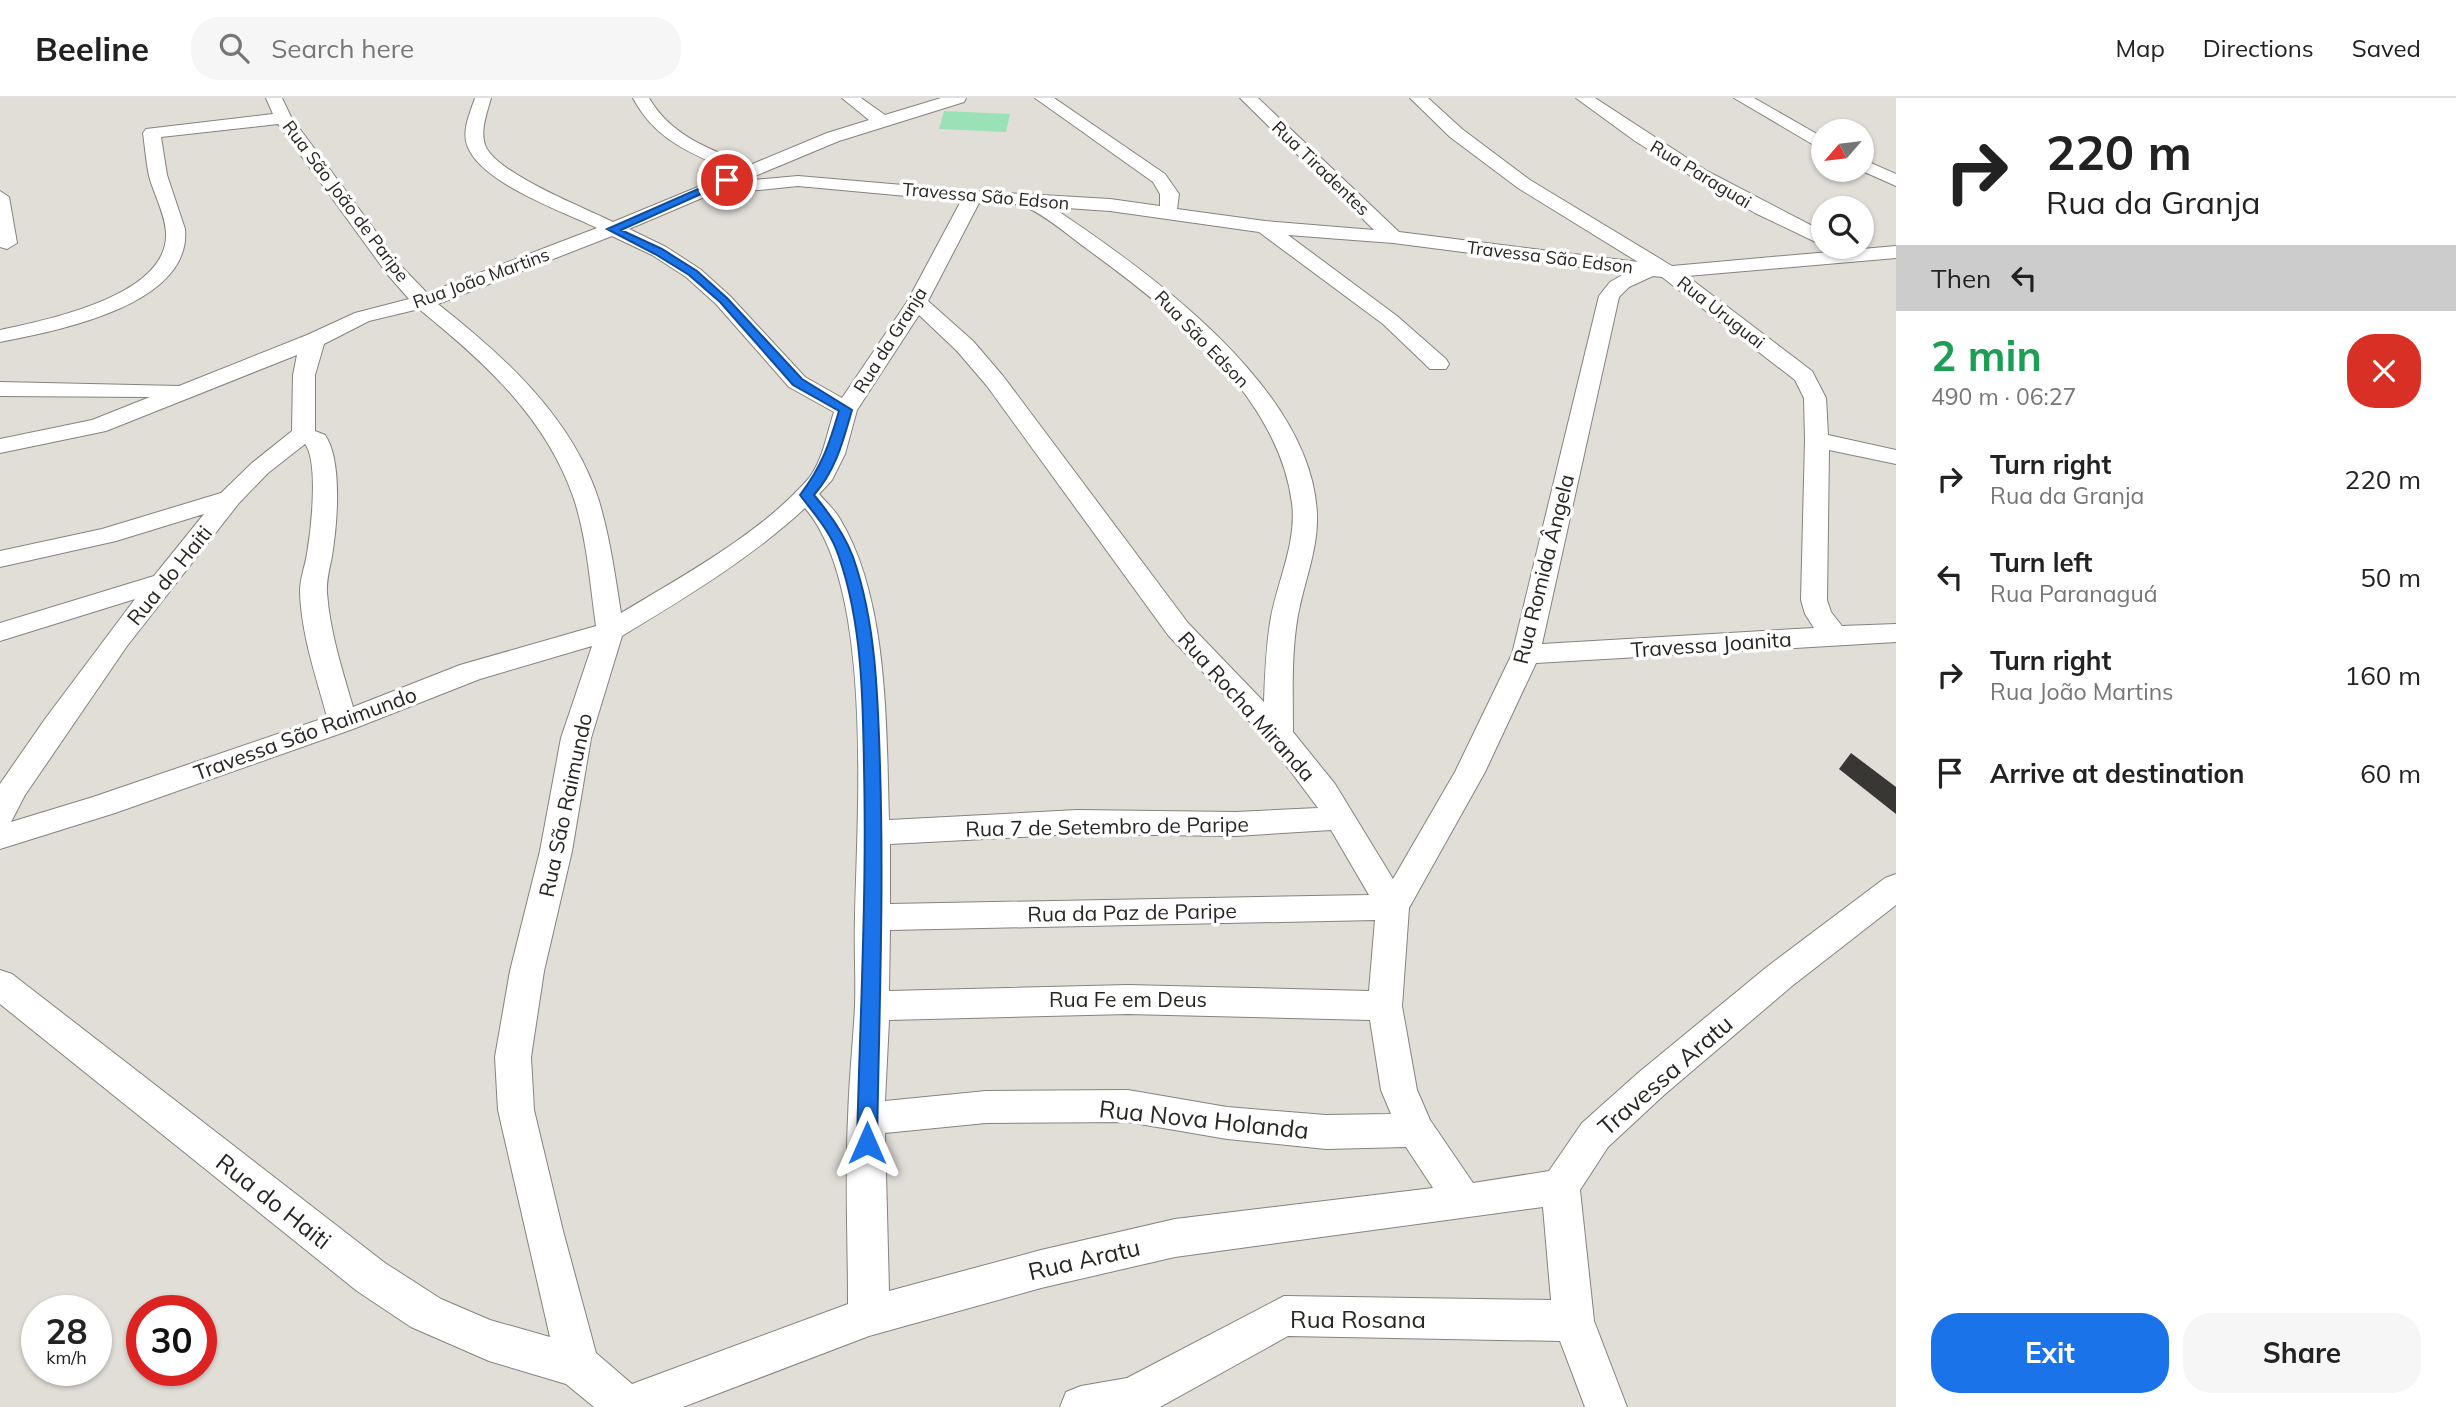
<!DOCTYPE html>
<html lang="en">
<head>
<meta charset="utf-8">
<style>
	:root { --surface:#fff; --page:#f6f6f6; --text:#222; --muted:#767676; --line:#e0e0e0; --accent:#1a73e8 }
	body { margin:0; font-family:Mulish,sans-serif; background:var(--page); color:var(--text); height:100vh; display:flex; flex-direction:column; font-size:26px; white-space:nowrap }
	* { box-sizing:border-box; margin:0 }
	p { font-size:23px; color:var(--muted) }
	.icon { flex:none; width:38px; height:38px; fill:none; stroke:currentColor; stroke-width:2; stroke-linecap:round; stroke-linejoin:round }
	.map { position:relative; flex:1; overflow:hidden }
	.side { display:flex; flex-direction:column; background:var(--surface); width:560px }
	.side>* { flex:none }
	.top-card { background:#fff; color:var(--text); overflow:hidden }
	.needle { width:46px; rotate:242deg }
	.controls { position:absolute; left:1811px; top:21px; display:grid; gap:14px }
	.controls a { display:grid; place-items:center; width:63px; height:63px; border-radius:50%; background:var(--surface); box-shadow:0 2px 5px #0004; font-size:35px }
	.speed { position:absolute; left:21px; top:1197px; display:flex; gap:14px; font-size:35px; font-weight:700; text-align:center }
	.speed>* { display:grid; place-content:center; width:91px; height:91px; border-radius:50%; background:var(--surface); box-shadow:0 2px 5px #0004; line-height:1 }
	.speed small { font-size:18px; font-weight:400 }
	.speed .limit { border:10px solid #d22; background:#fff; color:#111 }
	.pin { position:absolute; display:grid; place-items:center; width:60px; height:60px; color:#fff; margin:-30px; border:4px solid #fff; border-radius:50%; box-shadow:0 2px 7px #0007 }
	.me { position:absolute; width:77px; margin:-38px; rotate:0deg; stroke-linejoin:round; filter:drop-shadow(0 0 5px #0008) }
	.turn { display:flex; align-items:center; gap:24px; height:147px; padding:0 35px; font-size:32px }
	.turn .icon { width:91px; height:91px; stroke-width:2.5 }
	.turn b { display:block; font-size:49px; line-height:60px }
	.then { display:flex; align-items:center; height:66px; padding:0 35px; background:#0003; gap:14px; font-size:26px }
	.round { display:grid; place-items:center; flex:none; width:74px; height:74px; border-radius:28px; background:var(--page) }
	.head { display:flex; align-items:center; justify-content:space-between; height:119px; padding:0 35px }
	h1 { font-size:42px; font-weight:700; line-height:52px; color:#1e9e55 }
	.button { display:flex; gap:14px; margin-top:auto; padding:14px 35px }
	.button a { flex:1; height:80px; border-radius:28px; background:var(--accent); color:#fff; font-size:28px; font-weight:700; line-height:80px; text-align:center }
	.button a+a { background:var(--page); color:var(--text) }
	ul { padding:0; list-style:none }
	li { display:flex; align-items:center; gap:21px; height:98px; padding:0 35px }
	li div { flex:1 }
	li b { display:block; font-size:26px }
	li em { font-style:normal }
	header { display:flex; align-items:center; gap:42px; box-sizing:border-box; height:98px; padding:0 35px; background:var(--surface); border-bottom:2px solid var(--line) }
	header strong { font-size:33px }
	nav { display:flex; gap:38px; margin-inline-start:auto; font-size:24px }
	.search { width:490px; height:63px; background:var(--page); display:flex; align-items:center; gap:18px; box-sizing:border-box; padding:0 24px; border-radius:28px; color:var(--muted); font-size:26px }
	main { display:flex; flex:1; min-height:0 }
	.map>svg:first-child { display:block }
	.green { fill:#9be1b7 }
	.building { fill:#393733 }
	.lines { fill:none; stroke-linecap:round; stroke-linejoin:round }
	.minor-casing { stroke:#85837d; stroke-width:2 }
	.minor { fill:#fff; fill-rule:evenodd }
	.route { fill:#1a73e8; stroke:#114b97; stroke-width:2 }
	.labels { text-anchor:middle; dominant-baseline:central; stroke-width:7; stroke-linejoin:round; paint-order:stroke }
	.far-street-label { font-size:18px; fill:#272623; stroke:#fff }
	.street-label { font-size:21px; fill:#272623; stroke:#fff }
	.near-street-label { font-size:24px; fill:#272623; stroke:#fff }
</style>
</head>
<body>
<header>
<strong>Beeline</strong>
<div class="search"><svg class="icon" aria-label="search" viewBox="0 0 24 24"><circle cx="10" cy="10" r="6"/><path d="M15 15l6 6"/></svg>Search here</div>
<nav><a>Map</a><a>Directions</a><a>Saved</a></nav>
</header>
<main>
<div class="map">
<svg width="1896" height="1309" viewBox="0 0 1896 1309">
	<rect width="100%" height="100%" fill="#e1ded8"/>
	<path class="green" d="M944,13l66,3 -4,18 -67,-3z"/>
	<path class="building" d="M1851,655l45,34v27l-57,-45z"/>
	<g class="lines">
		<g class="minor-casing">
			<path id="minor" d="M266,0h16l9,19 111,150 25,26 170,-65c-35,-17 -117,-45 -130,-83 -5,-15 3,-32 8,-47h16c-4,15 -11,32 -6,47 10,28 100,63 128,77l121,-50c-42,-18 -79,-32 -101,-74h16c22,38 62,52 101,67l77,-32 42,-13 -27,-22h19l24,17 56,-17h25l-2,4 -125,39 -96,40 55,-5 175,15 137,8 50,7v-12l-7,-12 -118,-84h19l111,76 14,20 -2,15 88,12 109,9 -134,-132h18l141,134 239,30 -120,-74 -68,-51 -40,-39h18l34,31 68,51 142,86 224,-20v12l-209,18 125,95 14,27 2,37 68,15v14l-67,-14 -2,150 4,12 11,14 54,-2v18l-360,21 -51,109 -76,136 -7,98 15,84 13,30 43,63 76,-12 33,-48 56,-50 130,-107 117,-88 11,-4v31l-104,81 -128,109 -56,52 -28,43 14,131 33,86h-42l-25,-66 -272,-5 -128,71h-100l6,-15 15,-6 46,-8 157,-82 267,4 -8,-93 -368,50 -134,31 -172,48 -186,71h-89l-28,-23 -77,-23 -78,-34 -54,-36 -357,-287v-34l12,4 373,289 56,36 49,21 60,17 -52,-227 -3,-53 15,-86 30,-120 21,-113 31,-92 -112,33 -127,50 -238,84 -115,36v-65l45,-65 90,-120 -135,42v-18l154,-47 50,-62 -88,27 -116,26v-16l102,-22 119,-36 31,-30 40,-32 1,-56 4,-20 -191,76 -106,22v-14l92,-19 58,-23 -150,-1v-14l179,4 128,-51 48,-22 54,-14 -21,-24 -110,-151 -117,13 6,38 18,54c7,77 -130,102 -185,113v-12c46,-10 169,-34 166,-97 -1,-20 -12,-38 -17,-57 -3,-14 -4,-29 -6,-43l3,-4 127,-15zM798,88l163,15 -54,101 -65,96 -37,-21 -75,-81 -30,-27 -34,-22 -37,-18 80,-34zM979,105c14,1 35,-2 47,4 22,10 42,28 61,42 83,60 191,146 205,254 5,39 -14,77 -21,114 -5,28 -6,57 -7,85l-76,-79 -185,-247 -30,-35 -45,-40zM1052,109l58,4 149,21 124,92 47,45h16l3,-5 -3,-5 -49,-43 -109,-81 105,8 233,30 -16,9 -11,14 -87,358 -57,118 -62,107 -58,-95 -42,-52c0,-39 -2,-78 5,-117 6,-33 20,-65 19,-99 -3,-127 -169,-245 -265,-309zM612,138l40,19 34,22 30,27 73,83 45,25c-7,21 -11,48 -25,66 -47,55 -127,98 -188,135 -6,-38 -11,-75 -22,-112 -26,-83 -95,-145 -161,-197zM1653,178l9,1 133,103 9,18 1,42 -4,160 4,14 9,14 -272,16 77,-347 10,-10zM419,211c65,53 127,108 155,190 13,40 16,85 22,127l-136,39 -107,42c-11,-38 -23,-75 -26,-114 -1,-12 3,-26 5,-37 5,-31 11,-95 -7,-121l-10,-4v-56l9,-31 45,-23zM919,217l38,36 30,35 181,249 100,106 50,67 -82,4 -159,-2 -188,10c-3,-92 0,-220 -49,-301 -5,-9 -14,-17 -21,-25l13,-14 13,-26 12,-44zM305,346c14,18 6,87 2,110 -2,12 -7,25 -7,37 1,43 16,85 27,126l-234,80 -82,25 14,-27 102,-149 112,-143 29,-30zM805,410c69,80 52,306 50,409 -1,28 1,60 0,89 -2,38 -6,75 -7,112 -3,61 0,124 0,186l-216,80 -36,-31 -33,-122 -29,-121 -3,-53 13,-86 28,-120 19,-113 31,-102c64,-39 128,-77 183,-128zM1331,732l38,65 -479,9v-60l187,-10 159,2zM1375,822l-6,71 -241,-6 -239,6 1,-61zM1128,916l242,6 11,70 10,24 -65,1 -99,-8 -99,-17 -142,1 -101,10 4,-81zM1128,1024l99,17 99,10 80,-2 27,41 -258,31 -134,31 -152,41 -4,-158 101,-10z
				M1576,0h19l112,73 117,61v14l-69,-33 -61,-35 -59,-37z
				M1734,0h20l70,40v13z
				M1862,61l34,15v12l-36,-16h2z
				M0,93l9,6 8,46 -10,6 -7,-2z"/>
		</g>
		<use href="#minor" class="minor"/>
	</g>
	<path class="route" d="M723,80l9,2 -111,50 41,19 35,22 30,27 75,81 50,31c-9,31 -16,60 -38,85 16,19 30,38 39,62 23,65 25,141 27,210 4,125 -1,251 -3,376l-3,7 -7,2 -8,-2 -2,-7c3,-125 10,-251 7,-376 -1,-69 -2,-144 -25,-210 -8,-25 -24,-42 -39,-62 22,-29 29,-50 39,-84l-46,-26 -73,-83 -31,-27 -34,-21 -48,-25z"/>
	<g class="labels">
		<g class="far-street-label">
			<text transform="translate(1321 70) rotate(44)">Rua Tiradentes</text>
			<text transform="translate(1701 76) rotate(31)">Rua Paraguai</text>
			<text transform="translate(986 98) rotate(5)">Travessa São Edson</text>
			<text transform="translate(346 103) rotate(53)">Rua São João de Paripe</text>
			<text transform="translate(1550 159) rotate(7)">Travessa São Edson</text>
			<text transform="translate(481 180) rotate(-20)">Rua João Martins</text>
			<text transform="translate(1721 214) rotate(38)">Rua Uruguai</text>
			<text transform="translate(1202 241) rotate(46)">Rua São Edson</text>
			<text transform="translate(890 242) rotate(-58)">Rua da Granja</text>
		</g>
		<g class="street-label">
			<text transform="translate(1543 471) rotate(-76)">Rua Romida Ângela</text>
			<text transform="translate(169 477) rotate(-51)">Rua do Haiti</text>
			<text transform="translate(1711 546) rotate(-4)">Travessa Joanita</text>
			<text transform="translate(1247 608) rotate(48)">Rua Rocha Miranda</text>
			<text transform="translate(305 635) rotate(-20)">Travessa São Raimundo</text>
			<text transform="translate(565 707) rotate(-78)">Rua São Raimundo</text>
			<text transform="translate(1107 728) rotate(-1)">Rua 7 de Setembro de Paripe</text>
			<text transform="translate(1132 814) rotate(-1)">Rua da Paz de Paripe</text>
			<text x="1128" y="901">Rua Fe em Deus</text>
		</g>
		<g class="near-street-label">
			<text transform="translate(1665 977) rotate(-41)">Travessa Aratu</text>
			<text transform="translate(1204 1021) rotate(6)">Rua Nova Holanda</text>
			<text transform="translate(274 1103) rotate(38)">Rua do Haiti</text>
			<text transform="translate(1084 1161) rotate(-13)">Rua Aratu</text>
			<text x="1358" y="1221">Rua Rosana</text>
		</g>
	</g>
</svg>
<div class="controls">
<a><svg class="needle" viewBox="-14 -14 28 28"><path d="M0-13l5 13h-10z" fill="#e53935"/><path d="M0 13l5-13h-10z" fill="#767676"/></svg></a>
<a><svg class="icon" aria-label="search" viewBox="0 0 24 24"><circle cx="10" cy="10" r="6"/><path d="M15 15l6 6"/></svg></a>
</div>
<div class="speed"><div>28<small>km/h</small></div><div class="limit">30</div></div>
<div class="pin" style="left:727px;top:82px;background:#d93025"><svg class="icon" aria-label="arrive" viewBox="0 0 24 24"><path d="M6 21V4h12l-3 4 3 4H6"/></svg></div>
<svg class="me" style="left:867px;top:1045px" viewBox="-20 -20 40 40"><path d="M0-17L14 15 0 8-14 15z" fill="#1a73e8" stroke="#fff" stroke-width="4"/></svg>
</div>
<section class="side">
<div class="top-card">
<div class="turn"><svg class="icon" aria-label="right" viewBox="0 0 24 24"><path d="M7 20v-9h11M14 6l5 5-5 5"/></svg><div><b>220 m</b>Rua da Granja</div></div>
<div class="then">Then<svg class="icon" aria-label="left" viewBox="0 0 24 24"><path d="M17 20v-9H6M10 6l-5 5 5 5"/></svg></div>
</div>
<div class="head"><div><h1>2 min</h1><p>490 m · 06:27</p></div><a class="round" style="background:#d93025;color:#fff"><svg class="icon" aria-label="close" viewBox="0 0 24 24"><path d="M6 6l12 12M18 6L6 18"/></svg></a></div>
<ul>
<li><svg class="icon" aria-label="right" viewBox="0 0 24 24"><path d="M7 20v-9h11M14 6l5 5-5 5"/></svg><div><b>Turn right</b><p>Rua da Granja</p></div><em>220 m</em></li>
<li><svg class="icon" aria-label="left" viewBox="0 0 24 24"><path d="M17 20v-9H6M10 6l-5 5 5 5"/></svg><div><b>Turn left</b><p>Rua Paranaguá</p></div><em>50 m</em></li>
<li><svg class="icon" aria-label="right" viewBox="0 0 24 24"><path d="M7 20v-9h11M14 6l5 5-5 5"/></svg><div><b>Turn right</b><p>Rua João Martins</p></div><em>160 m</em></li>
<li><svg class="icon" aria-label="arrive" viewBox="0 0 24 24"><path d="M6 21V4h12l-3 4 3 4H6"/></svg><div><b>Arrive at destination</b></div><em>60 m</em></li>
</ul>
<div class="button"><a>Exit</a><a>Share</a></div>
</section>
</main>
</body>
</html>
